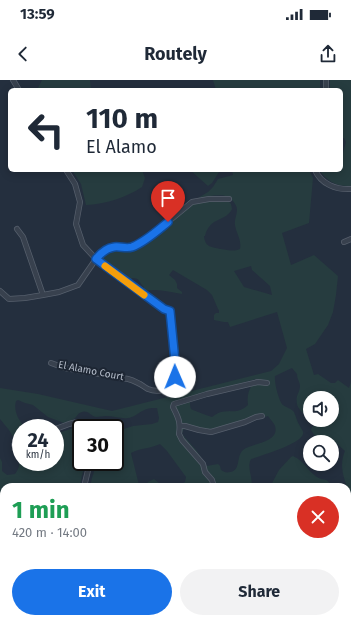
<!DOCTYPE html>
<html lang="en">
<head>
<meta charset="utf-8">
<style>
	:root { --surface:#fff; --page:#f2f2f3; --text:#1f2937; --muted:#747a83; --accent:#1a73e8 }
	body { margin:0; font-family:"Fira Sans",sans-serif; background:var(--page); color:var(--text); height:100vh; display:flex; flex-direction:column; font-size:15px; white-space:nowrap }
	* { box-sizing:border-box; margin:0 }
	p { font-size:13px; color:var(--muted) }
	.icon { flex:none; width:22px; height:22px; fill:none; stroke:currentColor; stroke-width:2; stroke-linecap:round; stroke-linejoin:round }
	.map { position:relative; flex:1; overflow:hidden }
	.panel { position:absolute; left:0px; top:403px; width:351px; height:140px; display:flex; flex-direction:column; background:var(--surface); border-radius:12px 12px 0 0; box-shadow:0 2px 10px #0003 }
	.panel>* { flex:none }
	.hud { position:absolute; left:8px; top:8px; width:335px; height:84px; border-radius:6px; box-shadow:0 2px 10px #0003; background:#fff; color:var(--text); overflow:hidden }
	.buttons { position:absolute; left:303px; top:311px; display:grid; gap:8px }
	.buttons a { display:grid; place-items:center; width:36px; height:36px; border-radius:50%; background:var(--surface); box-shadow:0 2px 10px #0003; font-size:20px }
	.speed { position:absolute; left:12px; top:339px; display:flex; gap:8px; font-size:20px; font-weight:700; text-align:center }
	.speed>* { display:grid; place-content:center; width:52px; height:52px; border-radius:50%; background:var(--surface); box-shadow:0 2px 10px #0003; line-height:1 }
	.speed small { font-size:10px; font-weight:400 }
	.speed .limit { border:2px solid #111; border-radius:6px; background:#fff; color:#111 }
	.pin { position:absolute; display:grid; place-items:center; width:34px; height:34px; color:#fff; margin:-41px -17px; border-radius:50% 50% 50% 0; rotate:-45deg; box-shadow:0 0 4px #0007 }
	.pin .icon { rotate:45deg }
	.me { position:absolute; width:44px; margin:-22px; rotate:359deg; stroke-linejoin:round; filter:drop-shadow(0 0 3px #0008) }
	.turn { display:flex; align-items:center; gap:14px; height:84px; padding:0 12px; font-size:18px }
	.turn .icon { width:52px; height:52px; stroke-width:2.5 }
	.turn b { display:block; font-size:28px; line-height:34px }
	.round { display:grid; place-items:center; flex:none; width:42px; height:42px; border-radius:21px; background:var(--page) }
	.head { display:flex; align-items:center; justify-content:space-between; height:68px; padding:0 12px }
	h1 { font-size:24px; font-weight:700; line-height:30px; color:#1e9e55 }
	.action { display:flex; gap:8px; margin-top:auto; padding:8px 12px }
	.action a { flex:1; height:46px; border-radius:24px; background:var(--accent); color:#fff; font-size:16px; font-weight:700; line-height:46px; text-align:center }
	.action a+a { background:var(--page); color:var(--text) }
	.status { display:flex; justify-content:space-between; align-items:center; height:28px; padding:0 20px; background:var(--surface); direction:ltr }
	.status svg { height:11px; fill:currentColor }
	header { display:flex; justify-content:space-between; align-items:center; height:52px; padding:0 12px; background:var(--surface); font-size:18px; font-weight:700 }
	.map>svg:first-child { display:block }
	.green { fill:#263c3f; fill-rule:evenodd }
	.lines { fill:none; stroke-linecap:round; stroke-linejoin:round }
	.street-casing { stroke:#565f6c; stroke-width:6 }
	.street { stroke:#38414e; stroke-width:4.5 }
	.route-casing { stroke:#114b97; stroke-width:10 }
	.route { stroke:#1a73e8; stroke-width:7 }
	.slow { stroke:#f59e0b; stroke-width:7 }
	.labels { text-anchor:middle; dominant-baseline:central; stroke-width:4; stroke-linejoin:round; paint-order:stroke }
	.street-label { font-size:10px; fill:#b4bcc9; stroke:#1d2633 }
</style>
</head>
<body>
<div class="status"><b>13:59</b><svg viewBox="0 0 49 12"><path d="M0 12V9h3v3zM5 12V6h3v6zM10 12V3h3v9zM15 12V0h3v12zM26 1h20v11H26zM47 4h2v5h-2z"/></svg></div>
<header><svg class="icon" aria-label="back" viewBox="0 0 24 24"><path d="M15 5l-7 7 7 7"/></svg>Routely<svg class="icon" aria-label="share" viewBox="0 0 24 24"><path d="M12 15V3M7 8l5-5 5 5M5 13v7h14v-7"/></svg></header>
<div class="map">
<svg width="351" height="543" viewBox="0 0 351 543">
	<rect width="100%" height="100%" fill="#242f3e"/>
	<path class="green" d="M42,0h48l1,10h-54z
		M213,0h107v9l3,1h-107z
		M330,0h21v106c-14,1 -24,-5 -32,-16h22v-15l2,-2 3,-11 -2,-4h-3v-48h-11z
		M72,90h70l3,8 -3,9c-17,11 -36,17 -56,18l-5,-21z
		M190,90h38l-9,2 -7,11 -4,3z
		M232,90h77l4,8 -4,45 -27,10 9,32 23,-10 24,21 -2,19 -3,17 -5,13 -13,19 -9,5 8,26 4,-1 13,9h4l3,-3 11,8 2,-6v114c-6,-14 -13,-29 -6,-45l-9,-8 -9,-5 -3,4h-5l-8,-12 1,-3 7,-3 2,-4h11v-22h-22v18c-10,-3 -15,-10 -13,-20 1,-3 3,-6 3,-10 0,-4 -3,-7 -3,-12l-5,-6 -17,8c-1,6 4,26 8,29 4,3 8,3 11,7 2,4 3,10 6,14 1,3 4,5 3,8 -2,10 -43,22 -52,25 -5,9 3,19 0,28h-75l9,-5 1,-5 -19,-26 -7,-7c-10,5 -21,4 -29,9l8,32 1,2h-50l2,-9 5,-16h18v-30l18,-6 19,-2 6,-2 1,-4 -2,-10c-16,-1 -18,8 -29,10 -7,1 -15,-2 -22,-2 -4,0 -7,1 -10,1 -6,-1 -7,-7 -14,-5 -4,1 -4,3 -7,6 -2,2 -7,4 -11,5l-16,-6 -15,-12 -8,-2 -7,-3 -2,1c-3,10 3,20 10,27h-5v12l-6,-2 -3,-3 -3,-5 -9,-11v-31l38,6 74,17 159,-40 8,-7 8,-16 -10,-36 -47,15 -2,-5h-4l-10,-2v-5l2,-2h3v-3l-1,-1 -6,-14 -5,-5 -34,-20 -4,5 6,5 2,4v4l5,4v2c-12,-2 -25,-6 -36,-3l-3,-2 1,-2c-6,-5 -3,-9 -12,-9l-1,2 -30,-23 8,-6 6,-2 14,1 10,-5 27,-18 26,-23 9,-3 26,-1 4,4 1,5c-6,13 -22,7 -27,27h-1c1,11 7,11 17,13 7,1 12,3 19,0 2,-9 -4,-16 -5,-24 -1,-5 2,-10 2,-15 0,-4 -2,-6 -4,-9 -7,-10 -24,-4 -35,-3l10,-6 5,-5 5,-8 15,-4zM251,186l1,4 18,16 2,9 -28,-8 -10,-16zM256,299l10,2 -1,3h-5l-8,1c-4,6 -5,12 -4,20 -9,9 -17,5 -27,7 -4,1 -6,3 -9,5 -3,-1 -20,-7 -21,-8 -1,-2 -1,-5 -1,-7l-12,3 -3,-4zM268,336c2,3 6,7 7,10 5,17 -23,17 -32,24 -7,6 -2,21 -13,22 -4,1 -6,0 -9,-2l-1,-4 -2,-2 -11,2 -11,-16 -14,-16 1,-4 3,-1 15,4 11,1z
		M74,348l7,1v33h5c-2,8 -6,16 -5,25h-77v26l-4,2v-57l2,4v9l5,4 8,-1c7,-10 3,-11 2,-21h4v9l24,1 10,-1v-28z
		M293,376c12,5 15,16 24,21 8,5 9,-1 15,10l-37,-1 -1,1h-24l9,-17 12,-13z
		M154,399l10,8h-20l4,-5z
		M347,443l3,3 1,3v50h-4v-10l3,-3 -3,-5z
		M0,460l4,11v68h27v4h-31z
		M92,539h25l-5,4h-19z"/>
	<g class="lines">
		<g class="street-casing">
			<path id="street" d="M13,0l6,10
				M326,0v10
				M315,90c6,14 21,20 36,19
				M17,149l6,8 20,58
				M344,162l7,-3
				M0,211l9,8 16,-1 18,-3 16,-3 19,-7 18,-26 9,-8 8,-4 16,1 4,-1 24,-16 35,-29 17,-3h20
				M51,283l14,5 63,11c5,1 8,3 12,5 3,2 6,4 8,5 15,6 26,-4 29,-18l-7,-60 -6,-2 -68,-50 -13,-14 -7,-21 4,-22 -5,-18 -9,-14
				M180,346h5l14,4 12,2 34,-10 11,-5 6,-1
				M55,349c12,-3 24,-13 34,-1
				M14,365l7,-2
				M84,407l6,-25
				M214,407l-2,-7 -7,-8 -2,-8 -21,-24 -3,-6c2,-12 -1,-17 -6,-27l1,-3 33,-10 51,-12 9,1
				M347,478h4
				M63,539l1,4
				M138,539l6,4
				M242,539l1,4"/>
		</g>
		<use href="#street" class="street"/>
	</g>
	<g class="lines">
		<g class="route-casing">
			<path id="route" d="M168,142c-11,9 -23,20 -36,25 -6,2 -12,-1 -18,0 -7,1 -14,7 -18,12l68,50 6,2 6,60 -1,6"/>
		</g>
		<use href="#route" class="route"/>
		<path class="slow" d="M105,186l39,29"/>
	</g>
	<g class="labels">
		<g class="street-label">
			<text transform="translate(91 291) rotate(11)">El Alamo Court</text>
		</g>
	</g>
</svg>
<div class="buttons">
<a><svg class="icon" aria-label="sound" viewBox="0 0 24 24"><path d="M4 9h4l5-4v14l-5-4H4zM17 9q2 3 0 6"/></svg></a>
<a><svg class="icon" aria-label="search" viewBox="0 0 24 24"><circle cx="10" cy="10" r="6"/><path d="M15 15l6 6"/></svg></a>
</div>
<div class="speed"><div>24<small>km/h</small></div><div class="limit">30</div></div>
<div class="pin" style="left:168px;top:142px;background:#d93025"><svg class="icon" aria-label="arrive" viewBox="0 0 24 24"><path d="M6 21V4h12l-3 4 3 4H6"/></svg></div>
<svg class="me" style="left:175px;top:297px" viewBox="-20 -20 40 40"><circle r="19" fill="#fff"/><path d="M0-13L10 11 0 6-10 11z" fill="#1a73e8"/></svg>
<div class="hud">
<div class="turn"><svg class="icon" aria-label="left" viewBox="0 0 24 24"><path d="M17 20v-9H6M10 6l-5 5 5 5"/></svg><div><b>110 m</b>El Alamo</div></div>
</div>
<section class="panel">
<div class="head"><div><h1>1 min</h1><p>420 m · 14:00</p></div><a class="round" style="background:#d93025;color:#fff"><svg class="icon" aria-label="close" viewBox="0 0 24 24"><path d="M6 6l12 12M18 6L6 18"/></svg></a></div>
<div class="action"><a>Exit</a><a>Share</a></div>
</section>
</div>
</body>
</html>
